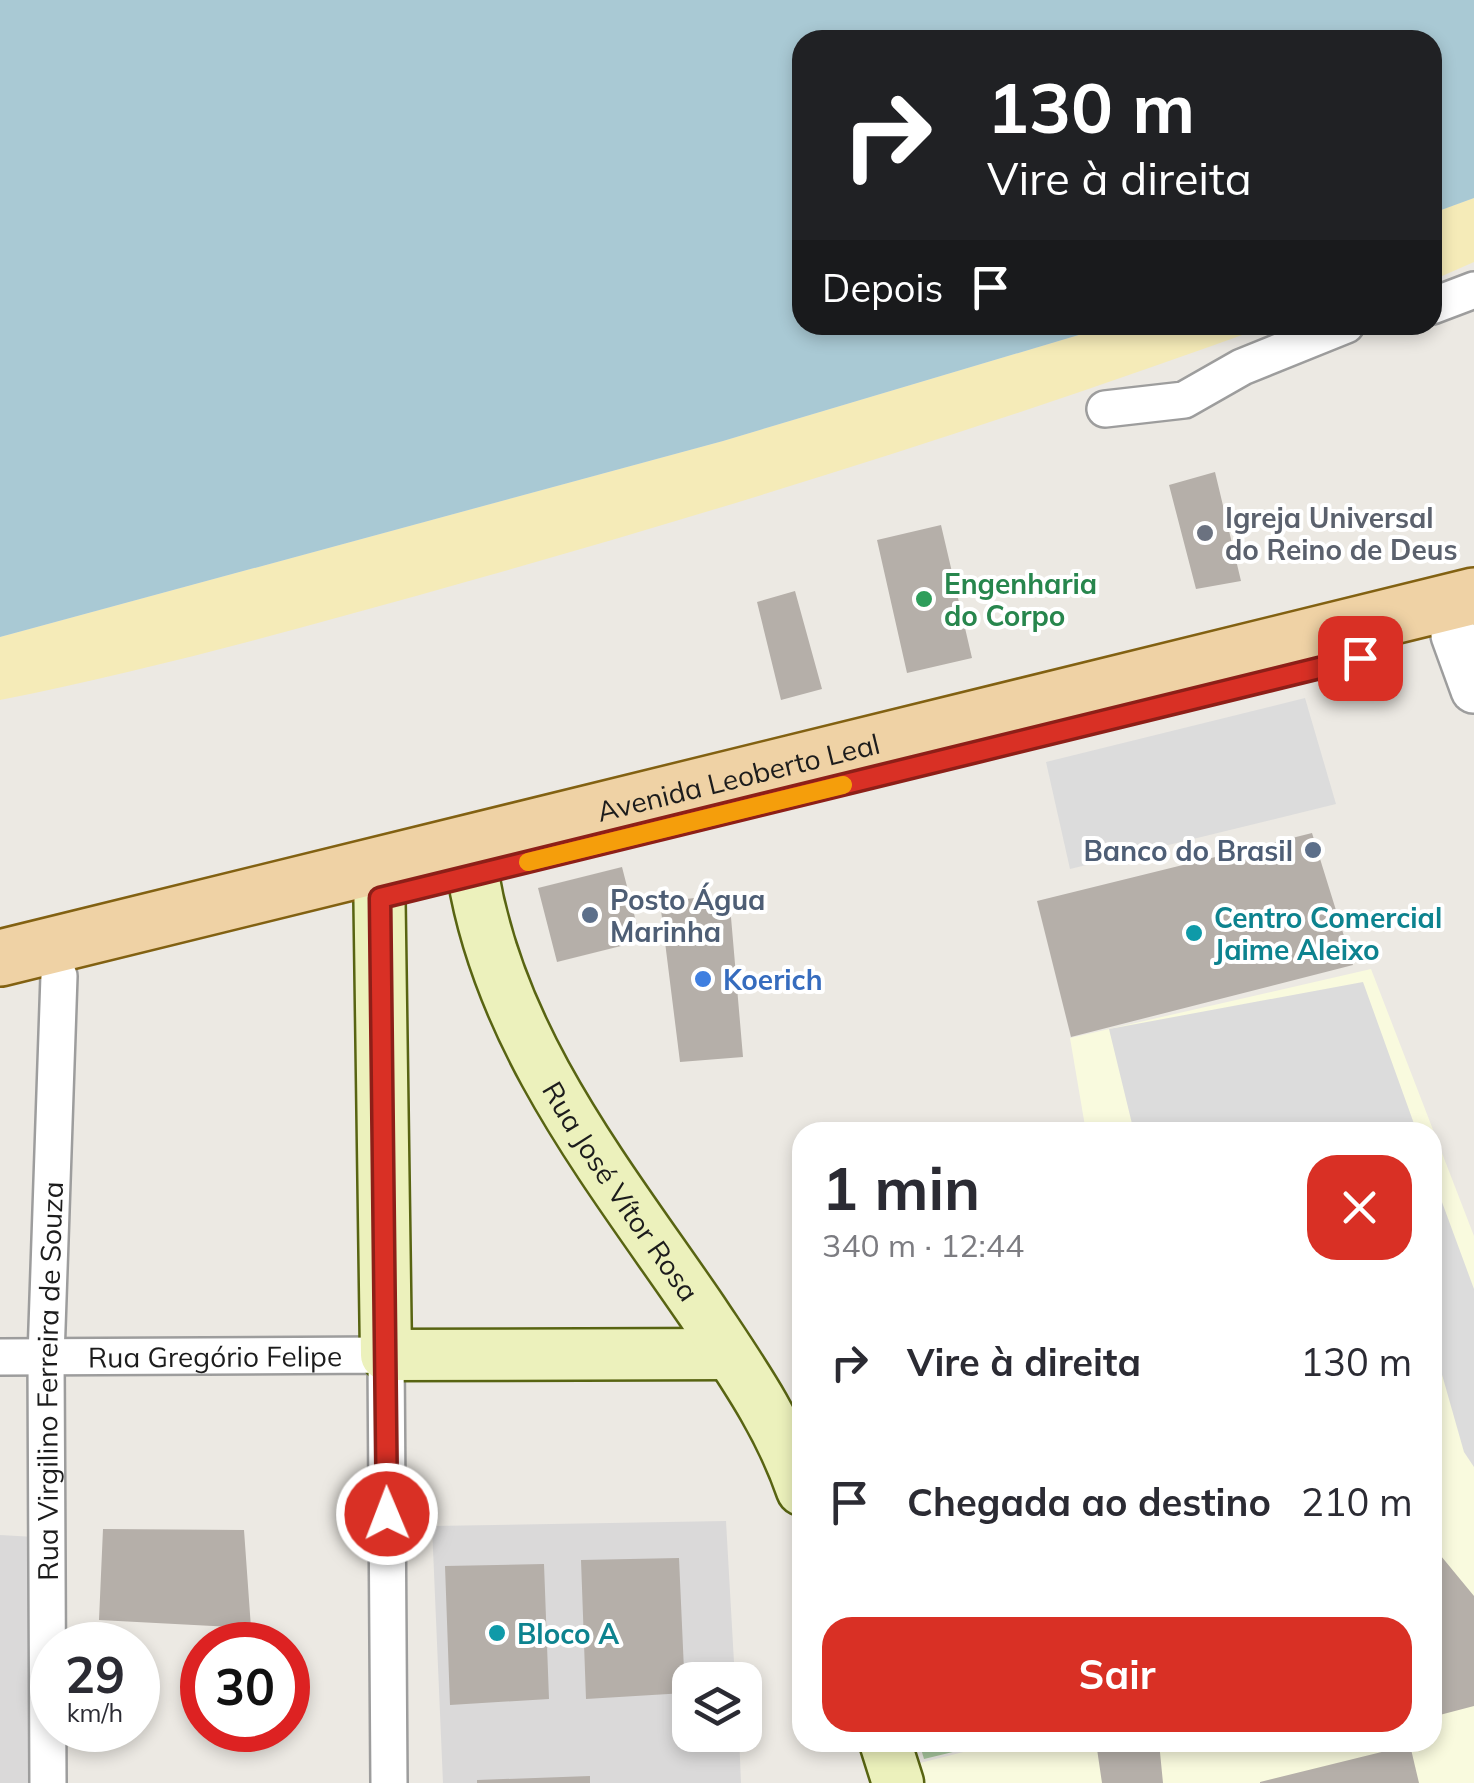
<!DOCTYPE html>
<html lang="pt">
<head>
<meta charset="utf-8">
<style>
	:root { --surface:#fff; --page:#f2f2f3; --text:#2b2b33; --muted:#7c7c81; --accent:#d93025 }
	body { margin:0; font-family:Mulish,sans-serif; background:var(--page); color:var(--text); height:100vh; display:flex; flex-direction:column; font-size:38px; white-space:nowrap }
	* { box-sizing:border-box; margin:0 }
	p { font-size:32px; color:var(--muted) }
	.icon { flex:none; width:55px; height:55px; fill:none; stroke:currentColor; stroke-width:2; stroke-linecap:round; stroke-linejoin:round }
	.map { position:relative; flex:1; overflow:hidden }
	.details { position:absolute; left:792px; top:1122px; width:650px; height:630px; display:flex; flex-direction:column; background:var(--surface); border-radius:30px; box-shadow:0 5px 15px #0003 }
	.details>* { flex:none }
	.top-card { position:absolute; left:792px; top:30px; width:650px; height:305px; border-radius:30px; box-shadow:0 5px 15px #0003; background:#202124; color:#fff; overflow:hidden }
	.tools { position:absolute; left:672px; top:1662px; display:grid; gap:20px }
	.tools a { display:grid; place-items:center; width:90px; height:90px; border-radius:20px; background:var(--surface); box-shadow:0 5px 15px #0003; font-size:50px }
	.speed { position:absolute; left:30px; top:1622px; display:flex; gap:20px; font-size:50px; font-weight:700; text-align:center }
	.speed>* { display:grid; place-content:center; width:130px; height:130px; border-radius:50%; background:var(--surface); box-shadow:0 5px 15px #0003; line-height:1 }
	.speed small { font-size:25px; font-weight:400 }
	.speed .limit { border:15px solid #d22; background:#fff; color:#111 }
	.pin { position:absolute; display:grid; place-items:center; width:85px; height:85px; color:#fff; margin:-42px; border-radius:20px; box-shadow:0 5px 15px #0006 }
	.me { position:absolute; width:110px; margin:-55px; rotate:359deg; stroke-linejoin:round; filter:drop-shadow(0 0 8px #0008) }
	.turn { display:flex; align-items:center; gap:35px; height:210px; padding:0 30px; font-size:45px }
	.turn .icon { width:130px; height:130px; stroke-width:2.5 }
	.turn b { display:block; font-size:70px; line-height:85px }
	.then { display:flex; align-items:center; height:95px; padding:0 30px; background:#0003; gap:20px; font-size:38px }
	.round { display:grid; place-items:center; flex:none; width:105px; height:105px; border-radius:30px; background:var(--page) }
	.overview { display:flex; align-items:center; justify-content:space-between; height:170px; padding:0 30px }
	h1 { font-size:60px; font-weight:700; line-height:75px }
	.cta { display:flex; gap:20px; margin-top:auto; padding:20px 30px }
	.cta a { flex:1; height:115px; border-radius:30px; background:var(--accent); color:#fff; font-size:40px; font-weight:700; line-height:115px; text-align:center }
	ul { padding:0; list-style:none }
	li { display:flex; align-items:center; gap:30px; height:140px; padding:0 30px }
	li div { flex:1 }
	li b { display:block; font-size:38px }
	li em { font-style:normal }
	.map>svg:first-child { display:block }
	.residential { fill:#dad9d9 }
	.education { fill:#f9fade }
	.forest { fill:#a7c69d }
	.sand { fill:#f5ebb8 }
	.parking { fill:#dcdcdc }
	.water { fill:#a9c9d4 }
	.building { fill:#b5afa9 }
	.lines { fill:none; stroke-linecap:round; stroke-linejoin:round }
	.minor-casing { stroke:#9d9d9d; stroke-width:40 }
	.tertiary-casing { stroke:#9d9d9d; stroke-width:50 }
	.secondary-casing { stroke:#586412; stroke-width:55 }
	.primary-casing { stroke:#826112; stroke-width:60 }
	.minor { stroke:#fff; stroke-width:35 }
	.tertiary { stroke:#fff; stroke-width:45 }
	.secondary { stroke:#ecf1bc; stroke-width:50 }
	.primary { stroke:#efd2a5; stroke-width:55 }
	.route-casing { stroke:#8d1f18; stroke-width:25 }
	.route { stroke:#d93025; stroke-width:18 }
	.slow { stroke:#f59e0b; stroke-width:18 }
	.worship-dot { fill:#6b7280; stroke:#fff; stroke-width:4 }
	.leisure-dot { fill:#2e9e5b; stroke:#fff; stroke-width:4 }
	.service-dot { fill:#5c6f8a; stroke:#fff; stroke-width:4 }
	.culture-dot { fill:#0f9aa8; stroke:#fff; stroke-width:4 }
	.shop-dot { fill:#3f7fe0; stroke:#fff; stroke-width:4 }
	.labels { text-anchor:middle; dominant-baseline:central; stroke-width:8; stroke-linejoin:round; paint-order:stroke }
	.worship-label { font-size:28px; font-weight:bold; fill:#5b616d; stroke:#fff; text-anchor:start }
	.leisure-label { font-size:28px; font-weight:bold; fill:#27864d; stroke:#fff; text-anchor:start }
	.street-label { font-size:28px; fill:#1c1c1c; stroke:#fff }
	.service-label { font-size:28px; font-weight:bold; fill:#4e5e75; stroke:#fff; text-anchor:end }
	.culture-label { font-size:28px; font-weight:bold; fill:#0d838f; stroke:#fff; text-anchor:start }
	.shop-label { font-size:28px; font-weight:bold; fill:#366cbe; stroke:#fff; text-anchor:start }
</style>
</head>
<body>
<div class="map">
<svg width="1474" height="1783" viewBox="0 0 1474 1783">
	<rect width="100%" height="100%" fill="#ece9e3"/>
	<path class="residential" d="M726,1521l9,159h-45v55h49l2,48h-298l-11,-257z
		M0,1535l35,2 6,246h-41z"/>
	<path class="education" d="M1371,969l103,267v547h-559l-7,-17 95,-24h429v-610h-346l-16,-94z"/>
	<path class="forest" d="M919,1742h71v1l-66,16z"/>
	<path class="sand" d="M1474,198v64l-41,18 -1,-67z
		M1112,325h158c-264,96 -531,180 -801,256 -156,44 -310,87 -469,119v-63l723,-196z"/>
	<path class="parking" d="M1305,698l31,106 -266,65 -24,-107z
		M1363,982l54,150h-283l-25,-103z
		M1432,1175l42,114v178l-10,-15 -31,-109z"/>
	<path class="water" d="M0,0h1474v198l-41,15 -1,-173h-630v285h310l-389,116 -723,196z"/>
	<path class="building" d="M1215,472l26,109 -45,8 -27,-104z
		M941,525l31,133 -65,15 -30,-133z
		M795,591l27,98 -41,11 -24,-98z
		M1312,833l41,132 -282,72 -34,-136z
		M622,867l19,74 -84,21 -19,-74z
		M729,894l14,163 -63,5 -20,-160z
		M103,1529l141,1 7,98 -152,-8z
		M1441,1556l33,40v110l-42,11v-159z
		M679,1558l6,135 -99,6 -5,-139z
		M544,1564l5,135 -99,6 -5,-139z
		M1112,1742h47l4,41h-61l-5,-34z
		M1410,1745l9,38h-159v-1z
		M590,1776v7h-113v-3z"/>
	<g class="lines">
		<g class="minor-casing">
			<g id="minor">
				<path d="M1432,306l42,-16"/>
				<path d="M1105,409l79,-9 58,-33 104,-42"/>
				<path id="s1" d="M0,1357l386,-2 3,428"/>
				<path id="s2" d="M48,1783l-2,-426 13,-381"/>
			</g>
		</g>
		<g class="tertiary-casing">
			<path id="tertiary" d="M1454,635l20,55"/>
		</g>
		<g class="secondary-casing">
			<g id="secondary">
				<path d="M379,865l7,490 344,-1"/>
				<path id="s3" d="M473,875c28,168 136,300 229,436 39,59 77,112 100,179"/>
				<path d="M885,1742l13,41"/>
			</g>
		</g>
		<g class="primary-casing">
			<g id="primary">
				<path id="s4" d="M0,958l1474,-362"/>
			</g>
		</g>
		<use href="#minor" class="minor"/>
		<use href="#tertiary" class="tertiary"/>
		<use href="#secondary" class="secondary"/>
		<use href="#primary" class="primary"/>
	</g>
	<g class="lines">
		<g class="route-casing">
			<path id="route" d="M387,1514l-7,-616 980,-240"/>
		</g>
		<use href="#route" class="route"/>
		<path class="slow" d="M528,862l315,-77"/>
	</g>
	<circle class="worship-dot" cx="1205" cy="533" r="10"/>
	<circle class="leisure-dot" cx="924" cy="599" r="10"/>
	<g class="service-dot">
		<circle cx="1313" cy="850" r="10"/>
		<circle cx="590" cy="915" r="10"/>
	</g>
	<g class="culture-dot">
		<circle cx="1194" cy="933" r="10"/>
		<circle cx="497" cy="1633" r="10"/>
	</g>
	<circle class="shop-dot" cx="703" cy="979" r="10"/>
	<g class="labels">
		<g class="worship-label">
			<text x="1225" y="517">Igreja Universal<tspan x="1225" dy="32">do Reino de Deus</tspan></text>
		</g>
		<g class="leisure-label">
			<text x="944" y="583">Engenharia<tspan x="944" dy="32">do Corpo</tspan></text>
		</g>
		<g class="street-label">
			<text stroke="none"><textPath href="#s4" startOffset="760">Avenida Leoberto Leal</textPath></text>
			<text stroke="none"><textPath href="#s3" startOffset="352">Rua José Vítor Rosa</textPath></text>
			<text stroke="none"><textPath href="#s1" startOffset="215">Rua Gregório Felipe</textPath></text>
			<text stroke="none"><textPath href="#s2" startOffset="402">Rua Virgilino Ferreira de Souza</textPath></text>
		</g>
		<g class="service-label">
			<text x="1293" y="850">Banco do Brasil</text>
			<text x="610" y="899" text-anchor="start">Posto Água<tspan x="610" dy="32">Marinha</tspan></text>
		</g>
		<g class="culture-label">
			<text x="1214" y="917">Centro Comercial<tspan x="1214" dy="32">Jaime Aleixo</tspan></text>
			<text x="517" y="1633">Bloco A</text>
		</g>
		<g class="shop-label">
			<text x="723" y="979">Koerich</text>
		</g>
	</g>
</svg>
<div class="tools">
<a><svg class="icon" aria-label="layers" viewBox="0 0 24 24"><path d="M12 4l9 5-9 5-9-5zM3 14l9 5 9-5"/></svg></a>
</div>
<div class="speed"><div>29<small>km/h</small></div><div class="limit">30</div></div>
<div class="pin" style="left:1360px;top:658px;background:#d93025"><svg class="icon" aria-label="arrive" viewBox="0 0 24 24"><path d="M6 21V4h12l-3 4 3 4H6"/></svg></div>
<svg class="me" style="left:387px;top:1514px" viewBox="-20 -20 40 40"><circle r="17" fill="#d93025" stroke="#fff" stroke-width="3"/><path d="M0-11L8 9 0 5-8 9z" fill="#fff"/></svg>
<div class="top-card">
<div class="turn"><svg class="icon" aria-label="right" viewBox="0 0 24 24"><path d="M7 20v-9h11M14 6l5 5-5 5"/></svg><div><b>130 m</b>Vire à direita</div></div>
<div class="then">Depois<svg class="icon" aria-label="arrive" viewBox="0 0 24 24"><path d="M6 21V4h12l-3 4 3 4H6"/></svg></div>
</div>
<section class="details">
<div class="overview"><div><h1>1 min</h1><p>340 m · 12:44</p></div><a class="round" style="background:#d93025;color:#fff"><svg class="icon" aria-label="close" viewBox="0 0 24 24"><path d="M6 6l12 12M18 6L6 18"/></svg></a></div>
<ul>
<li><svg class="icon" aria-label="right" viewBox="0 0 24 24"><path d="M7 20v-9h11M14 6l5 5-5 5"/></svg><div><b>Vire à direita</b></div><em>130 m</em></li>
<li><svg class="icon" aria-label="arrive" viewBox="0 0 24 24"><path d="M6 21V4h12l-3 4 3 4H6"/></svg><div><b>Chegada ao destino</b></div><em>210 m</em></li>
</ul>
<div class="cta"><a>Sair</a></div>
</section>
</div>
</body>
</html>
